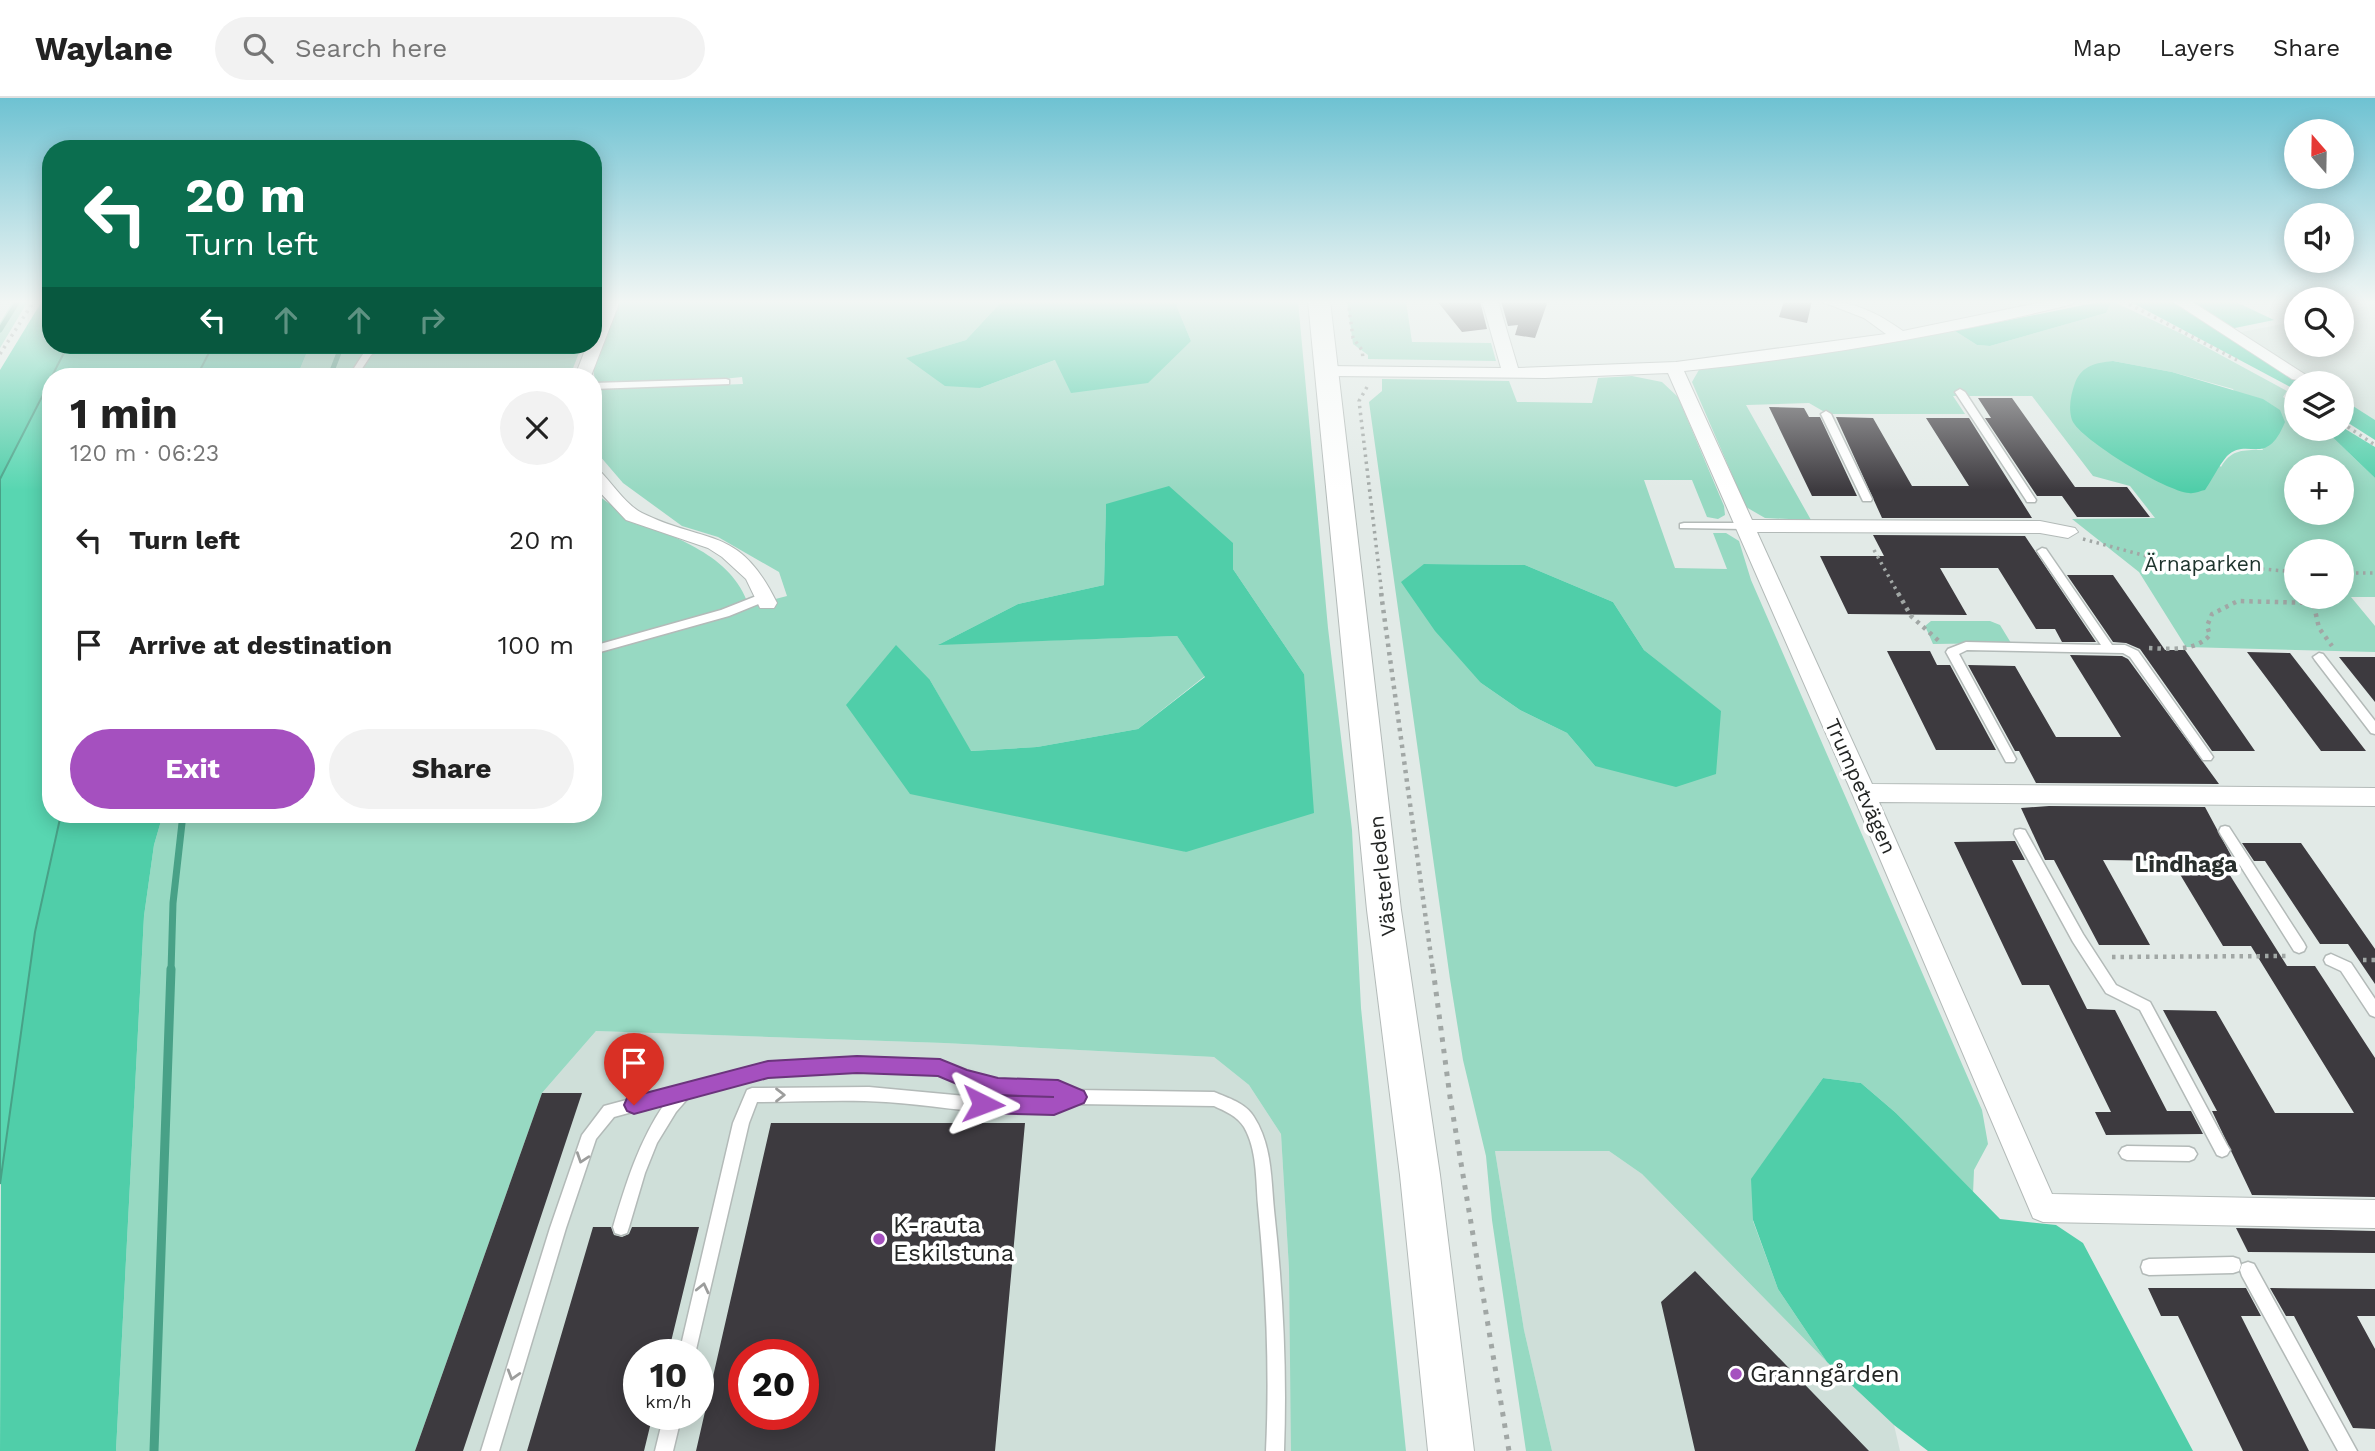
<!DOCTYPE html>
<html lang="en">
<head>
<meta charset="utf-8">
<style>
	:root { --surface:#fff; --page:#f2f2f2; --text:#222; --muted:#767676; --line:#e0e0e0; --accent:#a550bf }
	body { margin:0; font-family:"Work Sans",sans-serif; background:var(--page); color:var(--text); height:100vh; display:flex; flex-direction:column; font-size:26px; white-space:nowrap }
	* { box-sizing:border-box; margin:0 }
	p { font-size:23px; color:var(--muted) }
	.icon { flex:none; width:38px; height:38px; fill:none; stroke:currentColor; stroke-width:2; stroke-linecap:round; stroke-linejoin:round }
	.map { position:relative; flex:1; overflow:hidden }
	.panel { position:absolute; left:42px; top:270px; width:560px; height:455px; display:flex; flex-direction:column; background:var(--surface); border-radius:28px; box-shadow:0 4px 18px #0003 }
	.panel>* { flex:none }
	.hud { position:absolute; left:42px; top:42px; width:560px; height:214px; border-radius:28px; box-shadow:0 4px 18px #0003; background:#0b6e4f; color:#fff; overflow:hidden }
	.needle { width:46px; rotate:340deg }
	.controls { position:absolute; left:2284px; top:21px; display:grid; gap:14px }
	.controls a { display:grid; place-items:center; width:70px; height:70px; border-radius:50%; background:var(--surface); box-shadow:0 4px 18px #0003; font-size:35px }
	.speed { position:absolute; left:623px; top:1241px; display:flex; gap:14px; font-size:35px; font-weight:700; text-align:center }
	.speed>* { display:grid; place-content:center; width:91px; height:91px; border-radius:50%; background:var(--surface); box-shadow:0 4px 18px #0003; line-height:1 }
	.speed small { font-size:18px; font-weight:400 }
	.speed .limit { border:10px solid #d22; background:#fff; color:#111 }
	.pin { position:absolute; display:grid; place-items:center; width:60px; height:60px; color:#fff; margin:-72px -30px; border-radius:50% 50% 50% 0; rotate:-45deg; box-shadow:0 0 7px #0007 }
	.pin .icon { rotate:45deg }
	.me { position:absolute; width:77px; margin:-38px; rotate:93deg; stroke-linejoin:round; filter:drop-shadow(0 0 5px #0008) }
	.turn { display:flex; align-items:center; gap:24px; height:147px; padding:0 28px; font-size:32px }
	.turn .icon { width:91px; height:91px; stroke-width:2.5 }
	.turn b { display:block; font-size:49px; line-height:60px }
	.lanes { display:flex; align-items:center; height:66px; padding:0 28px; background:#0003; justify-content:center; gap:35px; direction:ltr }
	.lanes .off { opacity:.35 }
	.round { display:grid; place-items:center; flex:none; width:74px; height:74px; border-radius:37px; background:var(--page) }
	.summary { display:flex; align-items:center; justify-content:space-between; height:119px; padding:0 28px }
	h1 { font-size:42px; font-weight:700; line-height:52px }
	.action { display:flex; gap:14px; margin-top:auto; padding:14px 28px }
	.action a { flex:1; height:80px; border-radius:42px; background:var(--accent); color:#fff; font-size:28px; font-weight:700; line-height:80px; text-align:center }
	.action a+a { background:var(--page); color:var(--text) }
	ul { padding:0; list-style:none }
	li { display:flex; align-items:center; gap:21px; height:105px; padding:0 28px }
	li div { flex:1 }
	li b { display:block; font-size:26px }
	li em { font-style:normal }
	header { display:flex; align-items:center; gap:42px; box-sizing:border-box; height:98px; padding:0 35px; background:var(--surface); border-bottom:2px solid var(--line) }
	header strong { font-size:33px }
	nav { display:flex; gap:38px; margin-inline-start:auto; font-size:24px }
	.search { width:490px; height:63px; background:var(--page); display:flex; align-items:center; gap:18px; box-sizing:border-box; padding:0 24px; border-radius:38px; color:var(--muted); font-size:26px }
	.map>svg:first-child { display:block }
	.built { fill:#cfdfd9; fill-rule:evenodd }
	.green { fill:#97d9c2; fill-rule:evenodd }
	.forest { fill:#50cea9 }
	.water { fill:#58d6b1; stroke:#48a187; stroke-width:2 }
	.lines { fill:none; stroke-linecap:round; stroke-linejoin:round }
	.stream-far2 { stroke:#48a187; stroke-width:5 }
	.stream-far1 { stroke:#48a187; stroke-width:7 }
	.stream { stroke:#48a187; stroke-width:9 }
	.building { fill:#3d3a3f; fill-rule:evenodd }
	.service-casing { stroke:#b3bab8; stroke-width:3 }
	.minor-casing { stroke:#b3bab8; stroke-width:2 }
	.secondary-casing { stroke:#b3bab8; stroke-width:2 }
	.path-far2 { stroke:#a1a7a5; stroke-width:3.5; stroke-dasharray:2.5 4.5; stroke-linecap:butt }
	.path-far1 { stroke:#a1a7a5; stroke-width:4.5; stroke-dasharray:3.5 5; stroke-linecap:butt }
	.path { stroke:#a1a7a5; stroke-width:5; stroke-dasharray:4.5 7; stroke-linecap:butt }
	.service { fill:#fff; fill-rule:evenodd }
	.minor { fill:#fff; fill-rule:evenodd }
	.secondary { fill:#fff; fill-rule:evenodd }
	.oneway { stroke:#9c9d9c }
	.route { fill:#a550bf; stroke:#6b347c; stroke-width:2 }
	.poi-dot { fill:#a550bf; stroke:#fff; stroke-width:2.5 }
	.labels { text-anchor:middle; dominant-baseline:central; stroke-width:7; stroke-linejoin:round; paint-order:stroke }
	.park-label { font-size:21px; fill:#1d332c; stroke:#fff }
	.street-label { font-size:21px; fill:#232524; stroke:#fff }
	.neighbourhood-label { font-size:23px; font-weight:bold; fill:#292f2d; stroke:#fff }
	.near-poi-label { font-size:24px; fill:#232524; stroke:#fff; text-anchor:start }
</style>
</head>
<body>
<header>
<strong>Waylane</strong>
<div class="search"><svg class="icon" aria-label="search" viewBox="0 0 24 24"><circle cx="10" cy="10" r="6"/><path d="M15 15l6 6"/></svg>Search here</div>
<nav><a>Map</a><a>Layers</a><a>Share</a></nav>
</header>
<div class="map">
<svg width="2375" height="1353" viewBox="0 0 2375 1353">
	<rect width="100%" height="100%" fill="#e2eae7"/>
	<path class="built" d="M2375,206v116l-33,-21v-16h-26l-79,-50 59,-12v24h46v-34z
		M596,933l348,12 270,14 35,28 32,49 8,135 4,182h-878l127,-358zM639,1256h59v60h-59zM744,1256h59v60h-59z
		M1495,1053h114l33,23 185,188 67,63 6,26h-348l-28,-121z"/>
	<path class="green" d="M13,203h15l-28,47v-25z
		M618,203h384l-36,39 -59,18 73,30 75,-28 136,-19 -14,-34 1,-6h120l30,327 24,202 9,178 45,443h-115l-2,-182 -8,-135 -32,-49 -35,-28 -270,-14 -348,-12 -54,62 -127,358h-299l28,-535 10,-71 9,-31h430v-322c12,8 24,18 37,25 45,22 101,36 119,89l38,-10 -8,-24 -61,-35 -36,-11 -59,-43 -30,-35v-58l150,-6 -1,-7c-47,5 -100,13 -147,4l-2,-13zM1106,406l127,65 71,105 -118,178 -339,-147 83,-25 40,71 67,-4 101,-18 67,-53 -28,-40 -237,8 78,-40 86,-19z
		M1347,203h59l6,41 79,1 5,18 -128,-2v-4l-15,-11z
		M2112,203l70,33 105,57 -4,6 13,9v23h28l51,49v119h-24l24,29v26l-189,-5 -47,-75 -67,-53 83,-1 -25,-32 -37,-10 -61,-80h-79l12,18h-137l-19,-11 -63,2 65,115 -46,-2 -19,-11 -54,-125 8,-14 177,-23 78,-14 22,14 13,1 116,-33zM2113,263l59,11 61,17 30,61c-19,0 -32,-1 -42,17zM2296,369h46v46h-46zM2296,453h46v46h-46z
		M310,247h272l-12,31h-273z
		M1632,278l30,6 16,15 46,109 1,9 -7,4 -11,-2 -15,-37h-48l31,88 52,1 -14,-36h13l13,8 12,39 231,530 6,34 -14,26 -1,24 -77,-81 -35,-30 -38,-5 -37,53 -33,90 25,68 49,73 -185,-188 -33,-23h-114l29,179 28,121h-26l-34,-231 -6,-64 -23,-96 -13,-81 -81,-577 13,-11v-12l127,2 8,21 75,1 6,-25zM1424,466l101,1 88,37 31,48 77,62 -126,54 -28,-33 -47,-23 -39,-27z
		M1931,523h59l10,4 11,18 -78,1 -8,-18z"/>
	<path class="forest" d="M42,203h9v44h18l-18,31 -51,108v-114z
		M1002,203h176l-1,6 14,34 -43,42 -77,10 -16,-33 -75,28 -35,-2 -39,-28 60,-18z
		M2104,203h8l-6,12 -116,33 -13,-1 -22,-14z
		M2129,203h43l115,73 29,9h-20v7z
		M2188,203h46l40,19 -44,9z
		M213,247h97l-13,31h-100z
		M2113,263l59,11 91,27 17,11 5,12c-19,47 -37,14 -58,34 -8,9 -15,24 -22,34 -5,1 -11,4 -16,3 -21,-1 -109,-53 -117,-73 -4,-12 -1,-26 3,-37 7,-18 21,-20 38,-22z
		M2342,301l33,21v20l-33,-21z
		M2342,329l33,20v31l-51,-49z
		M1169,388l64,57v26l71,105 10,139 -128,39 -276,-58 -64,-89 50,-60 34,35 41,71 66,-4 101,-18 67,-52 -28,-41 -239,9 80,-41 86,-19 2,-81z
		M1424,466l101,1 88,37 31,48 77,61 -5,63 -40,13 -81,-21 -28,-33 -47,-23 -39,-27 -46,-52 -34,-49z
		M61,716h102l-9,31 -10,71 -28,535h-116l1,-289 34,-230z
		M1823,980l38,5 35,30 104,106 56,6 27,18 110,208h-265l-34,-26 -67,-63 -49,-73 -25,-69 -2,-41z"/>
	<path class="water" d="M68,247h145l-16,31h-145z
		M51,281v435h10l-26,118 -35,252v-705z"/>
	<g class="lines">
		<path class="stream-far2" d="M0,232l18,-29
			M330,278l12,-31"/>
		<path class="stream-far1" d="M171,873l2,-68 10,-89"/>
		<path class="stream" d="M154,1353l17,-482"/>
	</g>
	<path class="building" d="M1437,203h43l7,28 -25,3z
		M1501,203h47l-13,37 -20,-3 3,-10 -10,1z
		M1784,203h28l-5,22 -28,-6z
		M1978,300h34l63,89h52l23,30h-73l-15,-21h-25l-52,-78h6z
		M1769,309l35,1 5,9h11l37,79h-45z
		M1836,319l37,1 39,68h57l-43,-68h43l63,100h-150z
		M1873,437l152,1 71,106h-34l-7,-13h-19l-38,-61h-58l27,47 -119,-1 -28,-58h64z
		M2067,477h46l52,75h20l70,101h-43l-72,-102 -14,-6 -13,-1z
		M1887,553h43l7,14h13l46,85h-60z
		M2247,554l43,1 76,98h-45z
		M2070,557l52,1 6,3 91,125 -183,-1 -17,-32h-4l-47,-86 47,1 41,71h65z
		M2339,559h36v45z
		M2049,708l156,1 29,54h-13l66,105h28l60,92v139l-123,-2 -40,-84h5l-54,-101 53,1 59,102h79l-103,-167h-28l-51,-85 -69,-1 47,85h-51l-45,-85h-9l-24,-52z
		M2015,743l10,19h-13l75,149 28,1 52,101h24l12,23 -97,1 -11,-23h16l-62,-127h-27l-68,-143z
		M2242,745h59l74,106v35l-27,-40h-28l-55,-83h-11z
		M542,995h40l-119,358h-48z
		M771,1025h254l-30,328h-299zM744,1256h59v60h-59z
		M593,1129h18l3,8 8,2 7,-3 3,-7h67l-31,127h-29v60h14l-9,37h-117z
		M2236,1130l139,3v22l-127,-1z
		M1695,1173l174,180h-174l-34,-149z
		M2148,1190h98l15,28h-20l68,135h-66l-65,-135h-17z
		M2270,1190l105,1v27h-18l18,33v80l-22,-1 -59,-112h-8z"/>
	<g class="lines">
		<g class="service-casing">
			<path id="service" d="M375,247h10l-14,10 -14,21h-8l16,-25z
				M726,281l3,1v4l-136,5v-6z
				M1960,291l5,3 71,108 -1,2h-8l-1,-2 -71,-108z
				M1826,313l5,3 41,85 -1,2h-8l-1,-2 -41,-85z
				M1684,425h61l5,3 -5,3 -65,-1v-4z
				M2042,450l4,1 66,96h13l13,6 73,103 2,3 -2,3h-8l-73,-103 -7,-4 -156,-3 -8,4 57,105 -2,3h-8l-60,-110 2,-3 18,-7 135,3 -64,-94z
				M764,495l4,1 1,3 -1,3 -39,16 -136,38v-8l128,-36z
				M2319,555l4,1 52,67v13l-4,-1 -56,-73 -2,-3z
				M2225,728l4,1 75,116 2,4 -2,4 -5,2 -5,-2 -73,-116 -2,-4 2,-4z
				M2020,731l5,1 58,104 33,51 34,17 77,143 3,5 -3,5 -5,2 -5,-2 -77,-145 -34,-17 -33,-51 -59,-108 1,-4z
				M2331,856l20,9 24,36v18l-5,-2 -29,-44 -15,-7 -2,-4 2,-4z
				M857,959l83,3 26,13 32,7 59,2 20,8 137,2c14,6 32,11 40,25 18,28 17,62 20,93 9,81 13,160 10,241h-18c4,-82 0,-164 -8,-246 -2,-25 -1,-56 -14,-78 -7,-11 -19,-16 -30,-21l-137,-2c-64,19 -127,2 -191,-2 -43,-3 -86,0 -129,0l-8,21 -54,231h-16l54,-231 14,-33 5,-2 117,-1 139,13 49,-4 -59,-2 -34,-8 -25,-12 -82,-3 -89,5 -79,21 -13,15 -19,31 -12,30 -16,54 -2,6 -6,2 -6,-2 -2,-6c13,-44 26,-86 52,-124l-51,14 -18,22 -30,89 -67,223h-18l69,-223 32,-93 22,-29 164,-44z
				M2127,1048l62,1 5,2 3,5 -3,5 -5,2 -62,-1 -5,-2 -3,-5 3,-5z
				M2233,1159l6,2 2,6 -2,6 -6,2 -84,2 -6,-2 -2,-6 2,-6 6,-2z
				M2248,1164l6,2 103,187h-19l-96,-175 -2,-6 2,-6z
				M664,1316h18l-9,37h-18z"/>
		</g>
		<g class="minor-casing">
			<path id="minor" d="M604,203h16l-29,75h-16l12,-31h6v-16z
				M1482,203h16l20,67 158,-6 210,-28 -22,-16 -44,-17c34,0 56,11 83,30l144,-30h28l-2,3c-128,32 -258,53 -389,67l68,149 288,1 35,7 3,4 -10,6 -28,-5 -283,-1 115,252 503,4v18l-496,-4 173,392 323,6v28l-332,-6 -10,-4 -181,-425 -184,-420 -123,5 -219,-2 -8,-5 8,-5 175,2z
				M2172,203h19l115,74 -8,5 -6,-1z
				M593,371l6,1c13,13 27,35 43,43 65,32 97,12 135,90l-3,5h-14l-14,-29 -24,-22 -14,-9 -82,-28 -33,-35z"/>
		</g>
		<g class="secondary-casing">
			<path id="secondary" d="M1308,203h22l71,609 39,265 34,276h-46l-28,-276 -33,-265z"/>
		</g>
		<path class="path-far2" d="M1348,203l5,37 9,12 1,8
			M2123,203l114,59
			M0,256l34,-53
			M1367,289l-8,14 23,194
			M2342,325l33,22
			M2083,441l78,21 135,12
			M1874,452l25,45
			M2342,475h33"/>
		<path class="path-far1" d="M1381,495l52,378
			M1898,495l13,23 29,26
			M2312,499l7,31 13,18
			M2149,550c21,1 46,4 61,-13l-3,-9 5,-12 26,-13 74,2
			M2112,859l174,-1
			M2363,862h12"/>
		<path class="path" d="M1433,871l17,128 59,354"/>
		<use href="#service" class="service"/>
		<use href="#minor" class="minor"/>
		<use href="#secondary" class="secondary"/>
	</g>
	<defs><path id="oneway-chevron" d="M-2-3.5L2.5 0L-2 3.5" fill="none" stroke-width="1.6" stroke-linecap="round" stroke-linejoin="round" transform="scale(1.75)"/></defs>
	<g class="oneway">
		<use href="#oneway-chevron" transform="translate(780 997)"/>
		<use href="#oneway-chevron" transform="translate(582 1060) rotate(109)"/>
		<use href="#oneway-chevron" transform="translate(703 1190) rotate(-77)"/>
		<use href="#oneway-chevron" transform="translate(513 1277) rotate(107)"/>
	</g>
	<linearGradient id="sky" x2="0" y2="1"><stop stop-color="#6ec2d2"/><stop offset="0.52" stop-color="#f2f6f4"/><stop offset="1" stop-color="#f2f6f4" stop-opacity="0"/></linearGradient>
	<rect width="2375" height="392" fill="url(#sky)"/>
	<path class="route" d="M857,958l83,3 27,11 31,8 60,2 26,11 3,6 -3,6 -30,12 -71,-2 -7,-3 -3,-6 3,-6 7,-3 71,2 -56,-2 -34,-8 -26,-11 -81,-3 -89,5 -134,36 -7,-3 -3,-6 3,-7 7,-2 134,-35z"/>
	<g class="poi-dot">
		<circle cx="879" cy="1141" r="7"/>
		<circle cx="1736" cy="1276" r="7"/>
	</g>
	<g class="labels">
		<g class="park-label">
			<text x="2203" y="465">Ärnaparken</text>
		</g>
		<g class="street-label">
			<text transform="translate(1861 688) rotate(66)">Trumpetvägen</text>
			<text transform="translate(1382 778) rotate(-96)">Västerleden</text>
		</g>
		<g class="neighbourhood-label">
			<text x="2186" y="766">Lindhaga</text>
		</g>
		<g class="near-poi-label">
			<text x="893" y="1127">K-rauta<tspan x="893" dy="28">Eskilstuna</tspan></text>
			<text x="1750" y="1276">Granngården</text>
		</g>
	</g>
</svg>
<div class="controls">
<a><svg class="needle" viewBox="-14 -14 28 28"><path d="M0-13l5 13h-10z" fill="#e53935"/><path d="M0 13l5-13h-10z" fill="#767676"/></svg></a>
<a><svg class="icon" aria-label="sound" viewBox="0 0 24 24"><path d="M4 9h4l5-4v14l-5-4H4zM17 9q2 3 0 6"/></svg></a>
<a><svg class="icon" aria-label="search" viewBox="0 0 24 24"><circle cx="10" cy="10" r="6"/><path d="M15 15l6 6"/></svg></a>
<a><svg class="icon" aria-label="layers" viewBox="0 0 24 24"><path d="M12 4l9 5-9 5-9-5zM3 14l9 5 9-5"/></svg></a>
<a>+</a>
<a>−</a>
</div>
<div class="speed"><div>10<small>km/h</small></div><div class="limit">20</div></div>
<div class="pin" style="left:634px;top:1007px;background:#d93025"><svg class="icon" aria-label="arrive" viewBox="0 0 24 24"><path d="M6 21V4h12l-3 4 3 4H6"/></svg></div>
<svg class="me" style="left:983px;top:1006px" viewBox="-20 -20 40 40"><path d="M0-17L14 15 0 8-14 15z" fill="#a550bf" stroke="#fff" stroke-width="4"/></svg>
<div class="hud">
<div class="turn"><svg class="icon" aria-label="left" viewBox="0 0 24 24"><path d="M17 20v-9H6M10 6l-5 5 5 5"/></svg><div><b>20 m</b>Turn left</div></div>
<div class="lanes"><svg class="icon" aria-label="left" viewBox="0 0 24 24"><path d="M17 20v-9H6M10 6l-5 5 5 5"/></svg><svg class="icon off" aria-label="ahead" viewBox="0 0 24 24"><path d="M12 20V5M6 11l6-6 6 6"/></svg><svg class="icon off" aria-label="ahead" viewBox="0 0 24 24"><path d="M12 20V5M6 11l6-6 6 6"/></svg><svg class="icon off" aria-label="right" viewBox="0 0 24 24"><path d="M7 20v-9h11M14 6l5 5-5 5"/></svg></div>
</div>
<section class="panel">
<div class="summary"><div><h1>1 min</h1><p>120 m · 06:23</p></div><a class="round"><svg class="icon" aria-label="close" viewBox="0 0 24 24"><path d="M6 6l12 12M18 6L6 18"/></svg></a></div>
<ul>
<li><svg class="icon" aria-label="left" viewBox="0 0 24 24"><path d="M17 20v-9H6M10 6l-5 5 5 5"/></svg><div><b>Turn left</b></div><em>20 m</em></li>
<li><svg class="icon" aria-label="arrive" viewBox="0 0 24 24"><path d="M6 21V4h12l-3 4 3 4H6"/></svg><div><b>Arrive at destination</b></div><em>100 m</em></li>
</ul>
<div class="action"><a>Exit</a><a>Share</a></div>
</section>
</div>
</body>
</html>
